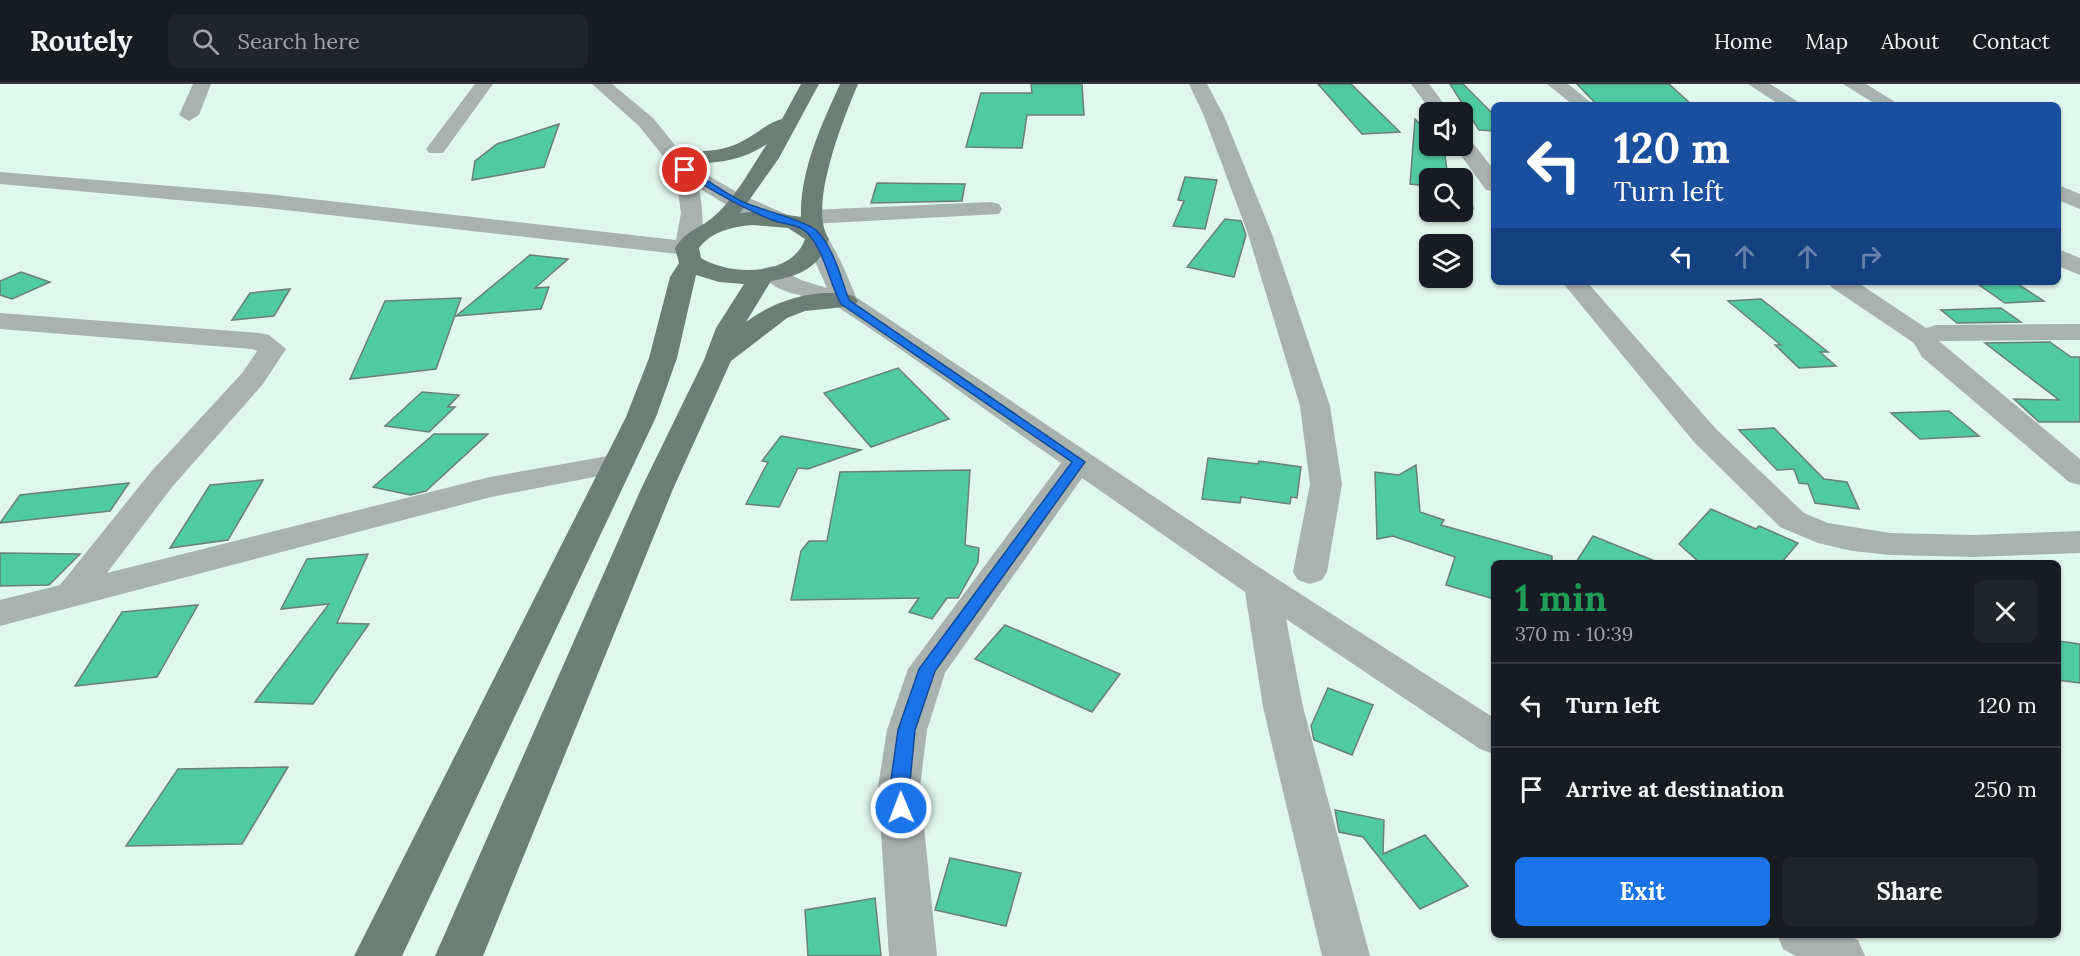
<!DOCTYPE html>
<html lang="en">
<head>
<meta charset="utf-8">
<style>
	:root { --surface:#171b24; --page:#20242c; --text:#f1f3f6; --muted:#9ea1a6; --line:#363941; --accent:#1a73e8 }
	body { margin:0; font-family:Lora,serif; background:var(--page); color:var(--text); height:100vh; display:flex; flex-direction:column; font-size:22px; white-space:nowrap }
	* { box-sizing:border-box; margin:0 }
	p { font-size:20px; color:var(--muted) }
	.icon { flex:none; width:33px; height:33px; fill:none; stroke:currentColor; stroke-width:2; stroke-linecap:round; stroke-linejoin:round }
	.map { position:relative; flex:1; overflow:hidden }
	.sheet { position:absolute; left:1491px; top:476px; width:570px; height:378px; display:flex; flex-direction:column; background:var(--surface); border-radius:9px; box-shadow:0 2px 4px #0004 }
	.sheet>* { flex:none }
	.guide { position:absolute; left:1491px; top:18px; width:570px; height:183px; border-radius:9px; box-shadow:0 2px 4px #0004; background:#1a4fa0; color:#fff; overflow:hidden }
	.fabs { position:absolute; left:1419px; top:18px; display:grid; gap:12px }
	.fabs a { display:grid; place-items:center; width:54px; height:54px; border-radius:9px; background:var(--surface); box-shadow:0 2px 4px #0004; font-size:30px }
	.pin { position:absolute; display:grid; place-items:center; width:51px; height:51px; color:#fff; margin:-26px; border:3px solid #fff; border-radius:50%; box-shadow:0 2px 6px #0007 }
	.me { position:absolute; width:66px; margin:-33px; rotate:359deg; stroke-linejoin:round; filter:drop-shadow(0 0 4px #0008) }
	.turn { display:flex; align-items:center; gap:21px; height:126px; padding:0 24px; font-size:27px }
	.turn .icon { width:78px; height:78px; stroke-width:2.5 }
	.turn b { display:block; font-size:42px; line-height:51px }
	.lanes { display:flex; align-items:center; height:57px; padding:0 24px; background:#0003; justify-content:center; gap:30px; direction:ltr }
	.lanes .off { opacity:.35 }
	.round { display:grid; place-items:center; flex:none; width:63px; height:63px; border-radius:9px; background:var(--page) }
	.headline { display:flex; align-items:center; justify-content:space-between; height:102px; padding:0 24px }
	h1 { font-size:36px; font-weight:700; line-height:45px; color:#1e9e55 }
	.primary-button { display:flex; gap:12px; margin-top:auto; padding:12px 24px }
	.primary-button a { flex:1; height:69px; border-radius:9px; background:var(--accent); color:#fff; font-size:24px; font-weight:700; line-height:69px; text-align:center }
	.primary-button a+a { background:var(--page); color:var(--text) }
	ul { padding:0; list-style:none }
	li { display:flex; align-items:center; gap:18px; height:84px; padding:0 24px; border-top:2px solid var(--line) }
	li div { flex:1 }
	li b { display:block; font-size:22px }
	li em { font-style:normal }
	header { display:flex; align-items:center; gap:36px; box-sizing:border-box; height:84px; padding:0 30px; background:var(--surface); border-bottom:2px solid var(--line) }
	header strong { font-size:28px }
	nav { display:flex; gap:33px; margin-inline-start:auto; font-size:21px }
	.search { width:420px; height:54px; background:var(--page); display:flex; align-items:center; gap:15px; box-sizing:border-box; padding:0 21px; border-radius:9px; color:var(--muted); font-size:22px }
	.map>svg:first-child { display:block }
	.building { fill:#50caa1; stroke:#6b7f76; stroke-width:1.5 }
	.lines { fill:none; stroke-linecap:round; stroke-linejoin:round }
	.minor { fill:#a8b2ae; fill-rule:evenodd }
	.major { fill:#6c7e76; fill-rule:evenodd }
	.route { fill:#1a73e8; stroke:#114b97; stroke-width:1.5 }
</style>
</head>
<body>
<header>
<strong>Routely</strong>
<div class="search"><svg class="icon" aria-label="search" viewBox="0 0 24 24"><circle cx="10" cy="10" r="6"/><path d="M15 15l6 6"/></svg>Search here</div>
<nav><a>Home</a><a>Map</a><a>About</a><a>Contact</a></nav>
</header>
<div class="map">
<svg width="2080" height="872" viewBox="0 0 2080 872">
	<rect width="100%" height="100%" fill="#e0f7ed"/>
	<path class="building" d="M1031,0h51l2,31h-57l-5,33 -56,-1 15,-54h51z
		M1318,0h33l49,48 -38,2z
		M1450,0h13l31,31v16l-15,-1z
		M1577,0h92l23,21h-95z
		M1415,35l15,15v12h11l3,3 4,27 20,1 5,32 -11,-1v-30h-32v27h-4l1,-19 -17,-2z
		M559,40l-15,43 -72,13 3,-19 22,-17z
		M1185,93l32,3 -12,49 -32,-3 11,-25 -6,-1z
		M877,99l88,1 -3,17 -91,2z
		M1225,135l16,2 5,14 -12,42 -47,-10z
		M530,171l38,4 -33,29 14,-1 -8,22 -85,7z
		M21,188l29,10 -38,17 -12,-4v-14z
		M2016,199l28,18 -39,2 -26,-18z
		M290,205l-16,27 -42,4 18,-27z
		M461,214l-25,71 -86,10 35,-78z
		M1761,215l67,53h-8l16,14 -37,2 -24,-23h6l-53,-44z
		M2001,224l20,14 -64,1 -16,-13z
		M2050,258l21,15h9v65h-41l-25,-23 45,1 -74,-57z
		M898,284l51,51 -78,28 -47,-54z
		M422,308l37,3 -11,12h7l-26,25 -44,-6z
		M1949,327l30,25 -59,3 -29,-26z
		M1774,344l50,51 23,3 12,27 -44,-6 -7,-19 -9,-1 -5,-14 -17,1 -38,-40z
		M434,350h54l-62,57 -16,4 -37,-8z
		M781,352l80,14 -53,19 -10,-1 -19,39 -33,-3 22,-42 -6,-1z
		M1208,374l50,6 1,-3 42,6 -4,31 -6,-1 -1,7 -49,-7 -1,6 -38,-4z
		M1416,381l4,47 24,8 -3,5 111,31v6h-58v37l-48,-14 9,-28 -62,-21 -16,3 -2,-67 24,3z
		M970,386l-5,75 14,3 -1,14 -20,36h-11l-15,21 -23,-7 10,-14 -128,2 10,-49 8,-10h18l13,-69z
		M263,396l-35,60 -58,8 40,-63z
		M129,399l-19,28 -110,12 20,-28z
		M1711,425l45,20 3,-3 39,17 -16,19h-83l-20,-18z
		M1593,452l62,25v1h-79z
		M0,469l80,1 -31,31 -49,1z
		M368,470l-31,69 32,1 -56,80 -58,-2 74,-98 -48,5 26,-50z
		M198,521l-41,72 -82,9 47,-74z
		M1005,541l115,49 -28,38 -117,-53z
		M2058,557l22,3v39l-22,-3z
		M1328,604l45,17 -21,50 -38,-15 -3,-14z
		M288,683l-46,77 -116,2 52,-77z
		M1335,726l49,10 -1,34 42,-19 43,51 -48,23 -57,-72 -24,-5z
		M950,774l71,15 -15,53 -71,-16z
		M875,814l6,58h-73l-3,-46z"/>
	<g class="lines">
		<path class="minor" d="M193,0h18l-12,31 -10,6 -10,-6z
			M475,0h18l-50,69h-14l-3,-4z
			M592,0h20l41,34 39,48 48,28 48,21 3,5 -3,5c-23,6 -69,-25 -89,-37 3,19 8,48 -4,65l-8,2 -420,-47 -267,-24v-12l267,22 409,46 5,-27 -6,-42 -36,-45z
			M1189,0h18l17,32 48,118 58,172 12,78 -15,88 -5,8 -12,4 -12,-4 -5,-8 17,-88 -10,-78 -52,-172 -44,-118z
			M1411,0h18l21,28h-18z
			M1547,0h21l26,21h-21z
			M1748,0h22l33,21h-23z
			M1843,0h23l34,21h-23z
			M1462,52l7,2 25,32v21l-8,-1 -32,-44h8z
			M2058,101l22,9v15l-22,-9z
			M991,118l8,2 3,5 -3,5 -188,10 -8,-2 -3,-5 3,-5 8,-2z
			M817,148l8,2c14,20 22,41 31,63l418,280 220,141v36l-14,-5 -194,-130 17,88 67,249h-48l-59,-249 -18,-115 -163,-114 -137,195 -18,57 -7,57 17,169h-48l-11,-169 9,-57 21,-61 153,-206c-74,-51 -146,-106 -222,-155 -24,-15 -61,-9 -78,-35l3,-5 9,-2 28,14 26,8 -22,-49 4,-5z
			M2058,165l22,9v17l-22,-9z
			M1562,198h25l129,147 88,84 24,10 62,10 83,2 107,-4v22l-107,4 -83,-2 -38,-4 -34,-8 -38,-16 -86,-85z
			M1828,198h29l69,46 10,-3 144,-1v16l-141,1 141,118v26l-11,-3 -147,-125 -8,-14 -83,-56z
			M0,229l259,20 10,2 17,14 -23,35 -91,103 -65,86 383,-96 129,-23 11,2 5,7 -5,7 -139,27 -491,129v-26l60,-15 90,-112 93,-101 14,-21 -5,-2 -252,-20z
			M1777,850h70l11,6 7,16h-69l-13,-7z"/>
		<path class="major" d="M801,0h18l-40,74 -39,55 22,-2 39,6c-1,-47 20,-91 39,-133h18c-14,33 -51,124 -29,155 -9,29 -30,37 -58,42l-25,41c29,-22 72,-35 108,-26l4,5 -4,5 -49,5 -18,7 -56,43 -58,128 -190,467h-48l206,-467 63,-129 12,-32 28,-44 -25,-2 -23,-7 -19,83 -21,59 -254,539h-48l272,-539 23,-59 21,-81 9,-14 -4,-15c13,-19 20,-17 36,-29 23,-18 40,-51 56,-75 -29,19 -59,21 -93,18l-7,-2 -3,-4 3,-4 7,-2c27,2 50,3 74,-12 11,-6 21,-16 34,-19zM752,141l36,3 17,11c-13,38 -75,37 -104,19l-2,-10c13,-17 33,-21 53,-23z"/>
	</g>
	<path class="route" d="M682,84h6c18,11 36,25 55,34 16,7 63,19 73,28 17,16 25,48 33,70l236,162 -150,209 -20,59 -8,83 -6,2 -7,-2 -4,-26 8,-57 21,-61 153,-207 -231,-158c-12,-22 -15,-48 -31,-68 -8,-12 -25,-11 -38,-16 -32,-13 -60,-30 -90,-48z"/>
</svg>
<div class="fabs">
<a><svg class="icon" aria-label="sound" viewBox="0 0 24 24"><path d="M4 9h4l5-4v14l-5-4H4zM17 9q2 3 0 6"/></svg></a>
<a><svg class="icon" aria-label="search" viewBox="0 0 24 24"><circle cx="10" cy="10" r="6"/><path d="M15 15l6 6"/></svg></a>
<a><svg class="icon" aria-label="layers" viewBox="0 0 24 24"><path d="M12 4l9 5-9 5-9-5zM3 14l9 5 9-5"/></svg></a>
</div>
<div class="pin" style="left:685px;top:86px;background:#d93025"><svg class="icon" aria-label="arrive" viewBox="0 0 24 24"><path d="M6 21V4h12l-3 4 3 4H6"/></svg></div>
<svg class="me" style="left:901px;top:724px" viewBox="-20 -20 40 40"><circle r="17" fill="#1a73e8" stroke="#fff" stroke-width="3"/><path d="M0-11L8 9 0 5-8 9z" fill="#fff"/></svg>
<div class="guide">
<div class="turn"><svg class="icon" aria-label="left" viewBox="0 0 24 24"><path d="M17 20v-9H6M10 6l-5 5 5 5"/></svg><div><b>120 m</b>Turn left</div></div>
<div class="lanes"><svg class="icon" aria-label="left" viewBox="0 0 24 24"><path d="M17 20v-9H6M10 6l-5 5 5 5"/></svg><svg class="icon off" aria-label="ahead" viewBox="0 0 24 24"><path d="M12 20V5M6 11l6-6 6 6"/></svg><svg class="icon off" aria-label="ahead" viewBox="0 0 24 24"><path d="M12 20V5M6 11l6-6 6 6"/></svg><svg class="icon off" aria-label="right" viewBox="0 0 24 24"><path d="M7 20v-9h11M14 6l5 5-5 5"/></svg></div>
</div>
<section class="sheet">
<div class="headline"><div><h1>1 min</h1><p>370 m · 10:39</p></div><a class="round"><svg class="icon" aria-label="close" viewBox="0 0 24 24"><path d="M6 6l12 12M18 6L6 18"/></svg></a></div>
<ul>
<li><svg class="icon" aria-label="left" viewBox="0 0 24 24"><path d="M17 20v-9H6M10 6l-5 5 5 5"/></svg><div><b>Turn left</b></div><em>120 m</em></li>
<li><svg class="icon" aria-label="arrive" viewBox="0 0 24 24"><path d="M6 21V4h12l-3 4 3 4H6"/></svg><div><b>Arrive at destination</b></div><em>250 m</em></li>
</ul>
<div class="primary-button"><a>Exit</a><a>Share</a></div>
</section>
</div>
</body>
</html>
